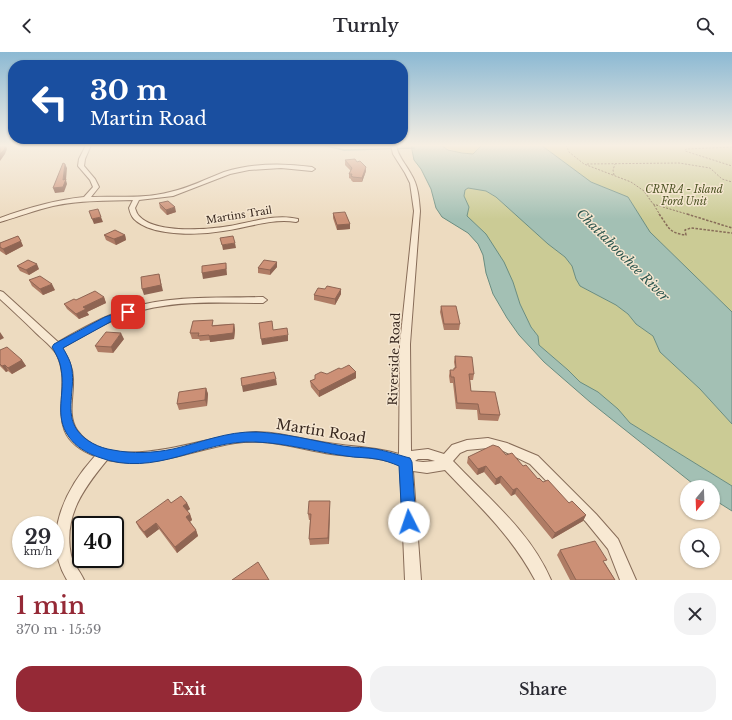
<!DOCTYPE html>
<html lang="en">
<head>
<meta charset="utf-8">
<style>
	:root { --surface:#fff; --page:#f2f2f3; --text:#2b2b33; --muted:#7c7c81; --accent:#952936 }
	body { margin:0; font-family:"Libre Baskerville",serif; background:var(--page); color:var(--text); height:100vh; display:flex; flex-direction:column; font-size:15px; white-space:nowrap }
	* { box-sizing:border-box; margin:0 }
	p { font-size:13px; color:var(--muted) }
	.icon { flex:none; width:22px; height:22px; fill:none; stroke:currentColor; stroke-width:2; stroke-linecap:round; stroke-linejoin:round }
	.map { position:relative; height:528px; overflow:hidden }
	.details { display:flex; flex-direction:column; background:var(--surface); flex:1 }
	.details>* { flex:none }
	.top-card { position:absolute; left:8px; top:8px; width:400px; height:84px; border-radius:16px; box-shadow:0 1px 3px #0004; background:#1a4fa0; color:#fff; overflow:hidden }
	.needle { width:26px; rotate:199deg }
	.tools { position:absolute; left:680px; top:428px; display:grid; gap:8px }
	.tools a { display:grid; place-items:center; width:40px; height:40px; border-radius:50%; background:var(--surface); box-shadow:0 1px 3px #0004; font-size:20px }
	.speed { position:absolute; left:12px; top:464px; display:flex; gap:8px; font-size:20px; font-weight:700; text-align:center }
	.speed>* { display:grid; place-content:center; width:52px; height:52px; border-radius:50%; background:var(--surface); box-shadow:0 1px 3px #0004; line-height:1 }
	.speed small { font-size:10px; font-weight:400 }
	.speed .limit { border:2px solid #111; border-radius:6px; background:#fff; color:#111 }
	.pin { position:absolute; display:grid; place-items:center; width:34px; height:34px; color:#fff; margin:-17px; border-radius:8px; box-shadow:0 2px 6px #0006 }
	.me { position:absolute; width:44px; margin:-22px; rotate:356deg; stroke-linejoin:round; filter:drop-shadow(0 0 3px #0008) }
	.turn { display:flex; align-items:center; gap:14px; height:84px; padding:0 16px; font-size:18px }
	.turn .icon { width:52px; height:52px; stroke-width:2.5 }
	.turn b { display:block; font-size:28px; line-height:34px }
	.round { display:grid; place-items:center; flex:none; width:42px; height:42px; border-radius:16px; background:var(--page) }
	.head { display:flex; align-items:center; justify-content:space-between; height:68px; padding:0 16px }
	h1 { font-size:24px; font-weight:600; line-height:30px; color:var(--accent) }
	.button { display:flex; gap:8px; margin-top:auto; padding:8px 16px }
	.button a { flex:1; height:46px; border-radius:16px; background:var(--accent); color:#fff; font-size:16px; font-weight:600; line-height:46px; text-align:center }
	.button a+a { background:var(--page); color:var(--text) }
	header { display:flex; justify-content:space-between; align-items:center; height:52px; padding:0 16px; background:var(--surface); font-size:18px; font-weight:600 }
	.map>svg:first-child { display:block }
	.green { fill:#cbcb95 }
	.water { fill:#a3c0b4; stroke:#6a8d81 }
	.lines { fill:none; stroke-linecap:round; stroke-linejoin:round }
	.stream { stroke:#6a8d81; stroke-width:1.5 }
	.minor-casing { stroke:#876c58; stroke-width:2 }
	.path-far1 { stroke:#876c58; stroke-width:1; stroke-dasharray:2 1.5; stroke-linecap:butt }
	.path { stroke:#876c58; stroke-width:1.5; stroke-dasharray:2.5 1.5; stroke-linecap:butt }
	.minor { fill:#f8e9d3; fill-rule:evenodd }
	.wall { fill:#af7c65 }
	.shaded-wall { fill:#8f6553 }
	.building { fill:#cc9076; stroke:#8f6553 }
	.route { fill:#1a73e8; stroke:#114b97 }
	.labels { text-anchor:middle; dominant-baseline:central; stroke-width:3; stroke-linejoin:round; paint-order:stroke }
	.far-park-label { font-size:10px; font-style:italic; fill:#4c5323; stroke:#f5e6d0 }
	.far-street-label { font-size:10px; fill:#36261d; stroke:#f5e6d0 }
	.street-label { font-size:12px; fill:#36261d; stroke:#f5e6d0 }
	.water-label { font-size:13px; font-style:italic; fill:#2c564e; stroke:#f5e6d0 }
	.near-street-label { font-size:14px; fill:#36261d; stroke:#f5e6d0 }
</style>
</head>
<body>
<header><svg class="icon" aria-label="back" viewBox="0 0 24 24"><path d="M15 5l-7 7 7 7"/></svg>Turnly<svg class="icon" aria-label="search" viewBox="0 0 24 24"><circle cx="10" cy="10" r="6"/><path d="M15 15l6 6"/></svg></header>
<div class="map">
<svg width="732" height="528" viewBox="0 0 732 528">
	<rect width="100%" height="100%" fill="#eddbc0"/>
	<path class="green" d="M441,93h41l-9,9c-11,-1 -22,-3 -32,-9z
		M541,93h191v167l-82,-80 -22,-35 -37,-15z
		M468,136l18,3 10,6 52,47 17,13 7,9 4,13 4,7 36,19 12,9 8,10 17,12 7,16 40,37 32,35v62l-102,-63 -13,-14 -19,-17 -18,-9 -12,-13 -29,-25 -1,-9 -7,-9 -11,-23 -7,-22 -32,-53 -14,-13 -3,-20 1,-6z"/>
	<path class="water" d="M411,93h30l7,5 14,3 11,1 9,-9h59l50,37 37,15 22,35 82,80v112l-32,-35 -40,-37 -7,-16 -17,-12 -8,-10 -12,-9 -36,-19 -4,-7 -4,-13 -7,-9 -17,-13 -52,-47 -10,-6 -18,-3 -3,2 -1,6 5,11 -2,9 19,18 18,28 9,20 7,22 11,23 7,9 1,9 29,25 12,12 18,10 20,17 12,14 102,63v25l-19,-12v-12h-16l-107,-85 -46,-40 -25,-27 -12,-17 -14,-24 -7,-21 -3,-18 -5,-11 -10,-11 -26,-16 -6,-9 -5,-19 -10,-20 -7,-9z"/>
	<g class="lines">
		<path class="stream" d="M322,93l22,5 70,-2"/>
		<g class="minor-casing">
			<path id="minor" d="M86,93h5l-6,14 -1,7 11,13 4,8 -8,10c26,-1 53,2 79,-5 19,-4 36,-13 54,-20 29,-9 59,-9 88,-5l3,2 -3,2 -31,-3 -32,2 -19,4 -57,22 -34,4 -4,8c1,3 2,6 4,8 15,17 63,14 84,11 25,-3 50,-14 75,-8v2l-2,1c-25,-4 -48,6 -73,9 -23,4 -71,6 -89,-12 -3,-3 -4,-7 -5,-11l4,-8c-27,1 -54,0 -80,6 -18,4 -35,11 -53,16v-4c27,-10 55,-18 84,-21l9,-10 -3,-7 -12,-14 1,-7z
				M391,93h5c2,12 10,19 15,29 7,11 8,24 9,37l-10,133 1,107 17,-2 16,5 8,-9 15,-5 21,-2 19,5 31,13 58,58 22,25 18,41h-16l-12,-31 -22,-27 -56,-58 -29,-14 -13,-2 -21,2 -7,3 -7,8c35,37 77,70 98,119h-16c-24,-45 -56,-74 -90,-110l-18,3 -14,-2 8,109h-16l-5,-115c-21,-9 -46,-8 -69,-11 -32,-5 -62,-16 -96,-11 -43,7 -84,27 -128,17 -23,28 -44,56 -36,95 2,9 9,16 13,25h-17c-26,-43 -2,-91 28,-124 -57,-22 -20,-64 -38,-101 -5,-9 -14,-15 -21,-22 -12,-12 -24,-23 -36,-34v-8l3,1 55,50c23,-13 46,-26 71,-34 43,-13 90,-10 134,-11l4,3 -4,3c-39,0 -81,-3 -120,7 -29,7 -55,23 -81,38 6,10 11,19 11,31 1,16 -6,36 4,51 34,49 131,3 179,2 24,0 48,8 72,11 24,4 48,4 71,11l1,-110 14,-133 -4,-28 -5,-10 -12,-19zM418,407h10l7,2 -12,1 -8,-1z"/>
		</g>
		<path class="path-far1" d="M402,93v3
			M566,93l3,7 15,12 47,18 13,9 9,13 37,11
			M732,95l-46,2 -1,2 47,15
			M587,112l92,-1 31,5 12,11 10,3
			M614,123l-1,-5 2,-6
			M654,153l6,10"/>
		<path class="path" d="M659,162c10,13 9,19 27,21l-1,-5 6,-2 41,5
			M687,162l45,14"/>
		<use href="#minor" class="minor"/>
	</g>
	<path class="wall" d="M345,108l21,11 -4,11h-9l-2,-2v-1l-2,-1v-4l2,-3 -6,-6z
		M159,151l17,9 -9,3 -7,-7z
		M333,161l17,11v5l-13,1 -4,-12z
		M104,183h21l1,5 -10,5 -10,-5z
		M18,184l5,10 -17,9 -6,-4v-8z
		M17,214l22,3 -10,6 -9,-4z
		M277,215l-7,8 -12,-2v-5z
		M29,228l26,10 -12,5 -11,-9z
		M325,237l16,5 -6,11 -21,-5v-5z
		M104,245l2,6 -19,9 2,3 -10,4 -12,-10 -3,-5 12,-4z
		M441,254l19,18 -1,6h-15l-4,-18z
		M234,272l1,6 -1,9 -24,3v-2l-10,1 -1,-2h-7l-2,-6 24,-8z
		M124,287l-11,14 -15,-1 -3,-6z
		M0,298l22,10 4,6 -14,8 -4,-3 -2,1 -6,-6z
		M455,304l19,18 -1,6h-3l1,11 29,24 -2,6 -20,-1 -1,-10 -21,-1 -3,-26h-3l-1,-7 1,-6h4v-2h1l-1,-6z
		M356,320v6l-37,19 -8,-10 -1,-6 17,-7z
		M206,336l2,6 -1,12 -28,4 -2,-6z
		M506,403l17,11 15,13 31,24 17,12 -3,6 -31,18 -37,-45 -4,2 -11,-13 -5,2 -11,-13 -7,3 -10,-12 1,-6z
		M171,451h16l3,6 -3,2 3,3 2,6 -2,2 6,8 2,6 -21,17 -18,-24 -12,9 -8,-10 -3,-6z
		M330,455l-1,37 -19,1 -1,-6 1,-19h-1l-1,-6z
		M560,498l45,13 10,17h-45l-13,-25z"/>
	<path class="shaded-wall" d="M6,93l1,4 -2,5 -5,7v-7z
		M65,112l2,4 -1,12 1,4 -3,8 -9,1 -2,-5 10,-8z
		M366,115v4l-4,11v-4z
		M175,155l1,5 -9,3 -1,-5z
		M101,165l2,5 -9,2 -2,-5z
		M350,172v5l-13,1v-5z
		M125,183l1,5 -10,5 -2,-6z
		M21,189l2,5 -17,9 -3,-6z
		M235,191l1,5 -13,2 -1,-5z
		M277,210v5l-7,8v-5z
		M226,211l1,12 -24,4 -1,-6z
		M37,212l2,5 -10,6 -3,-5z
		M159,222l4,17 -19,4 -2,-6z
		M52,232l3,6 -12,5 -3,-6z
		M341,237v5l-6,11v-6z
		M104,245l2,6 -19,9 2,3 -10,4 -3,-5 7,-7z
		M234,272l1,6 -1,9 -24,3 -1,-6z
		M0,280l4,6 -4,2z
		M121,281l3,6 -11,14 -2,-6z
		M288,283v6l-26,4 -1,-6z
		M22,308l4,6 -14,8 -4,-6z
		M5,313l3,6 -2,1 -4,-6z
		M356,320v6l-37,19v-6z
		M276,327l1,6 -34,7 -1,-6z
		M206,336l2,6 -1,12 -2,-6z
		M486,414l-2,6 -7,3 1,-6z
		M501,424l-1,7 -5,2 1,-6z
		M517,436l-2,6 -4,2 2,-6z
		M330,449v6l-1,37 -1,-6z
		M187,451l3,6 -4,3 -3,-6z
		M190,462l2,6 -4,3 -2,-6z
		M586,463l-3,6 -31,18 3,-6z
		M156,471l3,6 -12,9 -3,-6z
		M196,478l2,6 -21,17 -2,-6z"/>
	<path class="building" d="M0,93h6l-2,5 -4,4z
		M355,107l2,3 3,-1 6,6 -4,11 -9,-1 -2,-1 1,-2h-3l3,-6 -7,-8z
		M63,111l2,1 -2,16 3,-1 -3,8 -10,1z
		M168,149l7,6 -9,3 -7,-7z
		M98,157l3,8 -9,2 -3,-8z
		M345,160l5,12 -13,1 -4,-12z
		M115,178l10,5 -11,4 -10,-4z
		M18,184l3,5 -18,8 -3,-2v-4z
		M233,184l2,7 -13,2 -2,-7z
		M28,208l9,4 -11,6 -9,-4z
		M264,208l13,2 -7,8 -12,-2z
		M226,211v6l-24,4v-7z
		M159,222l2,11 -19,4 -1,-12z
		M40,224l12,8 -12,5 -11,-9z
		M327,234l14,3 -6,10 -21,-4 4,-7 7,1z
		M95,239l9,6 -21,10 3,2 -10,5 -12,-10 10,-5 2,1z
		M441,254h15l4,18h-16z
		M213,268l-1,6 22,-2 -1,9 -24,3v-1l-11,1 1,-3h-9l3,-12z
		M272,269l1,9 14,-2 1,7 -27,4 -2,-16z
		M106,280l15,1 -10,14 -16,-1z
		M7,295l15,13 -14,8 -3,-3 -3,1 -2,-2v-14z
		M455,304l17,1 2,17h-5l2,17 24,1 5,23 -20,-1 -2,-10 -21,-1 -3,-26h-3l-1,-7h4v-2h2z
		M349,313l7,7 -37,19 -9,-10 5,-2v-4l6,-3 6,2 12,-6 2,1z
		M274,320l2,7 -34,7 -1,-8z
		M206,336l-1,12 -28,4 2,-12z
		M493,393l6,2 7,8 6,-2 11,13 3,-1 12,14 1,-1 4,4 5,-2 21,23 3,-2 14,14 -31,18 -38,-45 -4,2 -12,-14 -5,3 -10,-13 -8,3 -10,-12z
		M181,444l6,7 -4,3 7,8 -4,3 10,13 -21,17 -19,-24 -12,9 -8,-10 32,-23 3,4z
		M309,449h21l-2,37 -19,1 2,-25h-3z
		M595,489l12,19 -4,1 12,19h-39l-16,-30z
		M258,510l11,18h-37z"/>
	<linearGradient id="sky" x2="0" y2="1"><stop stop-color="#8cb9d3"/><stop offset="0.56" stop-color="#f7efe3"/><stop offset="1" stop-color="#f7efe3" stop-opacity="0"/></linearGradient>
	<rect width="732" height="167" fill="url(#sky)"/>
	<path class="route" d="M128,257l4,3 -1,1 -19,8 -49,27c4,7 8,14 9,22 3,19 -7,43 5,60 8,11 22,18 36,20 20,4 40,3 60,-1 27,-6 54,-18 83,-17 29,1 58,9 87,14 11,2 22,1 33,3 10,2 20,5 30,8l4,1 2,4 4,60 -2,5 -5,2 -4,-2 -3,-5 -3,-56c-7,-3 -15,-6 -23,-7 -10,-2 -20,-1 -30,-3 -30,-4 -60,-13 -90,-14 -55,-3 -100,37 -158,15 -11,-4 -22,-10 -29,-20 -16,-22 -3,-44 -8,-68 -1,-8 -5,-15 -9,-22l2,-3 51,-27z"/>
	<g class="labels">
		<g class="far-park-label">
			<text x="684" y="137">CRNRA - Island<tspan x="684" dy="12">Ford Unit</tspan></text>
		</g>
		<g class="far-street-label">
			<text transform="translate(239 163) rotate(-9)">Martins Trail</text>
		</g>
		<g class="street-label">
			<text transform="translate(394 307) rotate(-88)">Riverside Road</text>
		</g>
		<g class="water-label">
			<text transform="translate(623 203) rotate(45)">Chattahoochee River</text>
		</g>
		<g class="near-street-label">
			<text transform="translate(321 379) rotate(9)">Martin Road</text>
		</g>
	</g>
</svg>
<div class="tools">
<a><svg class="needle" viewBox="-14 -14 28 28"><path d="M0-13l5 13h-10z" fill="#e53935"/><path d="M0 13l5-13h-10z" fill="#7c7c81"/></svg></a>
<a><svg class="icon" aria-label="search" viewBox="0 0 24 24"><circle cx="10" cy="10" r="6"/><path d="M15 15l6 6"/></svg></a>
</div>
<div class="speed"><div>29<small>km/h</small></div><div class="limit">40</div></div>
<div class="pin" style="left:128px;top:260px;background:#d93025"><svg class="icon" aria-label="arrive" viewBox="0 0 24 24"><path d="M6 21V4h12l-3 4 3 4H6"/></svg></div>
<svg class="me" style="left:409px;top:470px" viewBox="-20 -20 40 40"><circle r="19" fill="#fff"/><path d="M0-13L10 11 0 6-10 11z" fill="#1a73e8"/></svg>
<div class="top-card">
<div class="turn"><svg class="icon" aria-label="left" viewBox="0 0 24 24"><path d="M17 20v-9H6M10 6l-5 5 5 5"/></svg><div><b>30 m</b>Martin Road</div></div>
</div>
</div>
<section class="details">
<div class="head"><div><h1>1 min</h1><p>370 m · 15:59</p></div><a class="round"><svg class="icon" aria-label="close" viewBox="0 0 24 24"><path d="M6 6l12 12M18 6L6 18"/></svg></a></div>
<div class="button"><a>Exit</a><a>Share</a></div>
</section>
</body>
</html>
